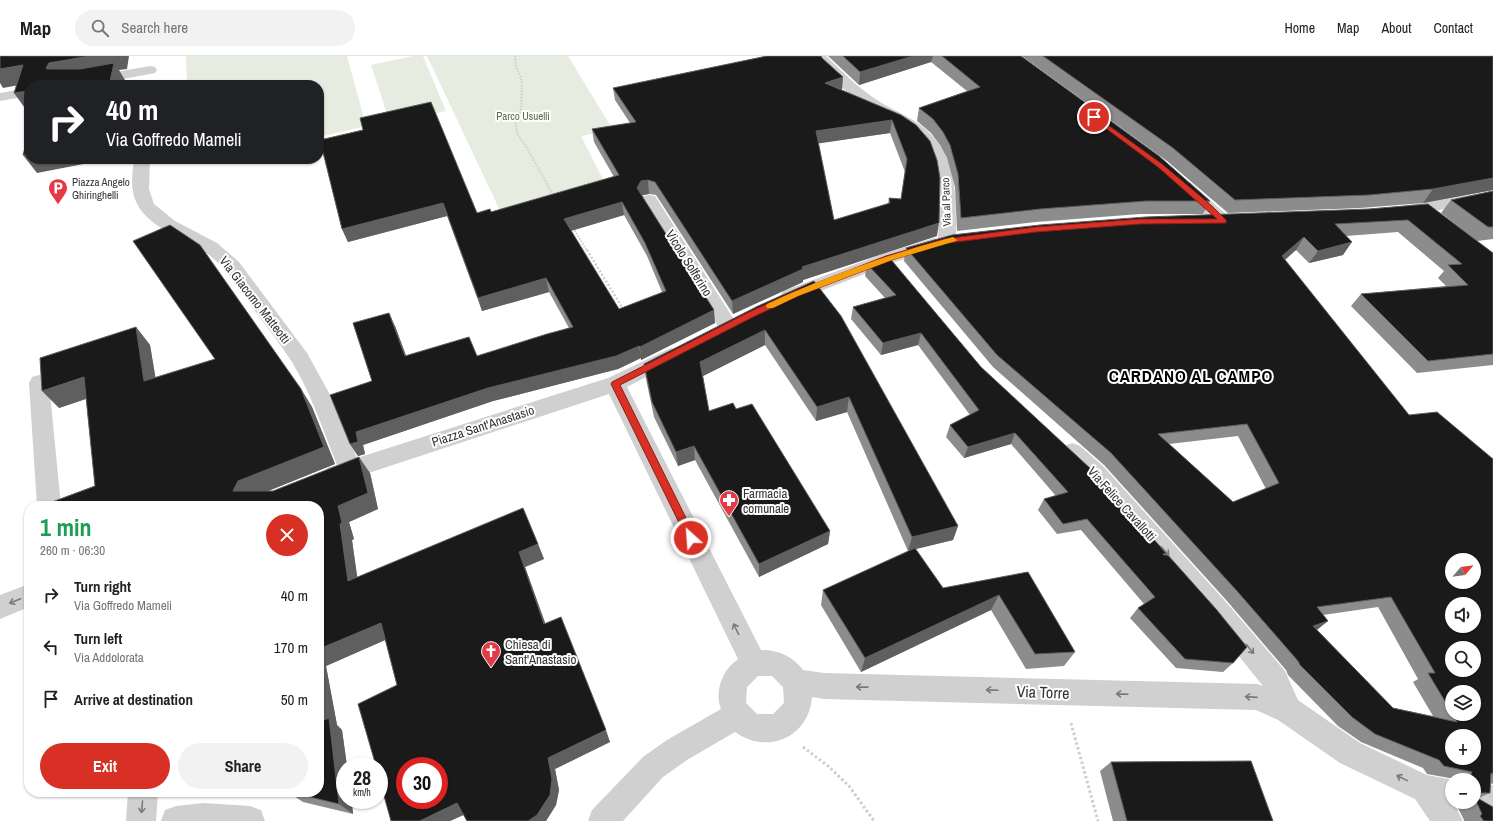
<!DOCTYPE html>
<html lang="en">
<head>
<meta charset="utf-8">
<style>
	:root { --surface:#fff; --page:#f2f2f2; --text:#202124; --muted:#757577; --line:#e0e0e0; --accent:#d93025 }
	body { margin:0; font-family:"Archivo Narrow",sans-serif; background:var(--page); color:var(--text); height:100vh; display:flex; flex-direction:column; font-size:15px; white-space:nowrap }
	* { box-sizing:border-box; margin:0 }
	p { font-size:13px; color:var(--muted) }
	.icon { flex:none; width:22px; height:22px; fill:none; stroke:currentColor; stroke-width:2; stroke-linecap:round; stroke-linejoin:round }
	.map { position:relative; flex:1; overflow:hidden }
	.side { position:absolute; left:24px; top:445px; width:300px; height:296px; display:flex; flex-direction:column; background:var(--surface); border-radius:16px; box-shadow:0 1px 3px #0004 }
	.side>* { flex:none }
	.guide { position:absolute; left:24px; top:24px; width:300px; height:84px; border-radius:16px; box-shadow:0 1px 3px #0004; background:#202124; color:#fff; overflow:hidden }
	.needle { width:26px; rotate:62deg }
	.buttons { position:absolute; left:1445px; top:497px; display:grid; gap:8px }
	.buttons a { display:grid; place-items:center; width:36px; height:36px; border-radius:50%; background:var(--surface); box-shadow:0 1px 3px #0004; font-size:20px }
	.speed { position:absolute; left:336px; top:701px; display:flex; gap:8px; font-size:20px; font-weight:700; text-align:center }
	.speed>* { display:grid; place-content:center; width:52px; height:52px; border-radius:50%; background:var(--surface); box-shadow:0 1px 3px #0004; line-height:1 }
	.speed small { font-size:10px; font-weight:400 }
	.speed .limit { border:6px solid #d22; background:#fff; color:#111 }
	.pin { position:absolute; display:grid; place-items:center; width:34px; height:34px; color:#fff; margin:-17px; border:2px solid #fff; border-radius:50%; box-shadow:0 1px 4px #0007 }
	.me { position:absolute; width:44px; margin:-22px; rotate:334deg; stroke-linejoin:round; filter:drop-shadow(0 0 3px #0008) }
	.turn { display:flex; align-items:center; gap:14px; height:84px; padding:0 16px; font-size:18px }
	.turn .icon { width:52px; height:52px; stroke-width:2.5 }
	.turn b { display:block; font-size:28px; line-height:34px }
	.round { display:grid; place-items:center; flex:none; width:42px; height:42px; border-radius:21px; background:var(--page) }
	.overview { display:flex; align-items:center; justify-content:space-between; height:68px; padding:0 16px }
	h1 { font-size:24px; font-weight:700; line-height:30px; color:#1e9e55 }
	.button { display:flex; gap:8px; margin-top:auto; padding:8px 16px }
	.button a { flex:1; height:46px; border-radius:24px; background:var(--accent); color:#fff; font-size:16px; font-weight:700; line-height:46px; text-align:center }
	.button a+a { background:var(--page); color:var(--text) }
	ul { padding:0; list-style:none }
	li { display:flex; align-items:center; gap:12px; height:52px; padding:0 16px }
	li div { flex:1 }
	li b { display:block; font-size:15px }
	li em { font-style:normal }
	header { display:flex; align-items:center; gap:24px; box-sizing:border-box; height:56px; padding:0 20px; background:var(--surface); border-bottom:1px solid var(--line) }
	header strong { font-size:19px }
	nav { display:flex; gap:22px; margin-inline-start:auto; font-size:14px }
	.search { width:280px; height:36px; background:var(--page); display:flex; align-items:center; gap:10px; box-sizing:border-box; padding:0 14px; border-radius:22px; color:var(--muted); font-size:15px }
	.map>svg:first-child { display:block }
	.green { fill:#e6ecdf }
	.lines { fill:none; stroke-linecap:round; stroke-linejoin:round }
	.path-far2 { stroke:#cdcdcd; stroke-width:2; stroke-dasharray:1.5 1.5; stroke-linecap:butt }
	.path-far1 { stroke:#cdcdcd; stroke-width:2.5; stroke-dasharray:2 2; stroke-linecap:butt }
	.path { stroke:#cdcdcd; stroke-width:3; stroke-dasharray:2.5 2.5; stroke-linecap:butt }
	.minor { fill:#d0d0d0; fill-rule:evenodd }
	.wall { fill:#8c8c8c; fill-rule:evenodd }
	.shaded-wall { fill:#5f5f5f }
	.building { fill:#1a1a1a; stroke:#5f5f5f; fill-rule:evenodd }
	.oneway { stroke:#7a7a7a }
	.route { fill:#d93025; stroke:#8d1f18 }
	.slow { fill:#f59e0b }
	.labels { text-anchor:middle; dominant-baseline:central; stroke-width:4; stroke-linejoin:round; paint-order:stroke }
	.far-park-label { font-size:11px; fill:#56703f; stroke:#fff }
	.far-poi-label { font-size:11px; fill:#333; stroke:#fff; text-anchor:start }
	.far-street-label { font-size:11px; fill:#333; stroke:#fff }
	.street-label { font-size:13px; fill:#333; stroke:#fff }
	.poi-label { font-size:13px; fill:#333; stroke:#fff; text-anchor:start }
	.near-street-label { font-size:16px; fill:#333; stroke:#fff }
	.district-label { font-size:17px; font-weight:bold; letter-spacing:1px; fill:#000; stroke:#fff }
</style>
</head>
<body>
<header>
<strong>Map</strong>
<div class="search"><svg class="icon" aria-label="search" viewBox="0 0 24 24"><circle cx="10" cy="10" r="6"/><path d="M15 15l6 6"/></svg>Search here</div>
<nav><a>Home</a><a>Map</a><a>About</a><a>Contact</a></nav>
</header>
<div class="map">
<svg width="1493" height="765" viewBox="0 0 1493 765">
	<rect width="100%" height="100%" fill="#fff"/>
	<path class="green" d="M186,0h161l19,70 -47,11v-52h-132z
		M413,0h10l23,55 -56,12 -19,-58z
		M427,0h141l45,74 -32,6 27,53 -95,49z"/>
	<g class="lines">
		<path class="path-far2" d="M515,0l1,11 5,11 1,9 -1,23 -6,12 3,13 8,11 28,51
			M573,172l14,23"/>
		<path class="path-far1" d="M587,194l36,59"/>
		<path class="path" d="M1071,667l27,98
			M803,691l25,19 21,20 25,35"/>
		<path class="minor" d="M811,0h15c16,15 30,30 48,42 14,10 31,16 45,26 40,29 37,72 37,116l-3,4 -6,2 -4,-1 -3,3 -45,14 -105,41 -7,-2 -3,-5 3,-5 100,-37 51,-16 4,1c1,-24 3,-52 -5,-76 -11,-30 -39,-38 -63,-54 -17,-11 -48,-37 -59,-53z
			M150,10l5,1 2,3 -2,3 -64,12h-32l2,-3 5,-1z
			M29,32v8l-29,5v-8z
			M134,103h16l-1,30 5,15 21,17 42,22 22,19 68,91 27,49 23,56 251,-80 63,-30 7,2 3,5 -3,5 -51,27 134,263c16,-1 33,7 42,20l21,3 433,11 6,2 -55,-68 -121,-138 -23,-22 -3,-6 3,-6 8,-3 8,3 23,20 123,136 59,69 13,29 62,43 67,32 27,5h-2v22h22v-20l19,3v30l-19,-3 -10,-5 -2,-3 -6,3 7,14h-33l-15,-22 -75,-36 -62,-43 -22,-10 -432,-11 -12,-2c-3,41 -45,58 -77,35l-48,28 -24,17 -40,44h-35l4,-11 51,-53 24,-17 54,-31c-7,-17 1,-39 17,-50l-129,-265 -274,90 -8,-2 -3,-7 3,-7 10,-3c-14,-35 -26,-72 -45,-103 -12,-19 -27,-37 -40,-55 -11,-16 -22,-33 -37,-47 -22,-21 -57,-26 -75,-51 -11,-17 -8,-32 -6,-50zM758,620h14l11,11 1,16 -11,11h-16l-11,-11 1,-16z
			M1184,125l6,1 39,35 3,4 -3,4 -6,1 -6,-1 -39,-35 -2,-4 2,-4z
			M1493,135v10l-90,15 -6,-1 -3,-4 3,-4z
			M649,139l6,1 80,125 3,5 -3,5 -7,2 -7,-2 -81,-131 3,-4z
			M39,319l7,2 3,6 12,123h-24l-8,-123 3,-6z
			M29,528v23l-29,12v-24z
			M128,736h30l-2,29h-30z
			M204,747l46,3 11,4 4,11h-104l4,-11 11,-4z"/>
	</g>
	<path class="wall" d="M828,0h193l189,145 -7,13h-63l-104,8 -79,9 -2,-44 -8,-29 -7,-13 -9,-12 -14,-12 2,-13 48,-17 -36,-29 -72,23z
		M1022,0h471v134l-70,13 -63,5 -132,5 -61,-52z
		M613,32l229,2 59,25 36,121 -134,44v2l-70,32 -77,-119 -7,-1 -6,1 -1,1 73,127 -74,37v-2l-23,11 -125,32 -130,44 2,9 -7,2 -8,-12 22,-63 23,-55 11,30h71l92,-28 -20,-36 -67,19 -35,-95 -99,26 -6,-13 -22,-89 157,73 14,-1 123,-35 -20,-35 -2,-13 38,-6 -15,-23zM890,77l15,39 -4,27 -12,-1 -1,6 -54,16 -16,-77zM624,159l23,41 15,36 -43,17 -48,-78z
		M1493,135v48l-16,2 -36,-28 10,-13z
		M1428,148l65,49v112l-76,8 -66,-67 10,-12 85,-8 -8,-8 6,-7 -46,-39 -52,4 -3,19 -34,8 -13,-13 -11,10 124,155 84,44v325l-3,-1v10l-16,7v-20h-19v-1l-28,-5 -4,-6 -62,-26 -23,-16 -50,-51 -2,-5 -59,-69 -123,-136 -111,-98 -89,-106 2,-13zM1238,380l28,53 -33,13 -64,-58zM1378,551l40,72 -5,3 20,34 -40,-8 -76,-78 11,-9 -5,-6zM1452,636l22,22h-22z
		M867,208l114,103 252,296 -10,9 -47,-4 -46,-50 8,-10 6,-4 -63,-74 -24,4 -19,-24 6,-11 12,-3 -45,-52 -47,14 -18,-21 4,-12 20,-10 -52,-70 -37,10 -30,-36 2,-12 32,-9 -20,-22z
		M814,225l144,245 -5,14 -38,9 28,39 85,-16 47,80 -11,14 -38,3 -35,-59 -130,62 -40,-67 2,-15 89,-40 -4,1 -61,-139 -31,9 -51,-76 -62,31 6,35 27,-2 94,122 -2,13 -69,33 -64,-117 -17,6 -24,-49 -8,-38 -2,-15z
		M136,271l14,18 5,32 146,12 11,18 23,57 -67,27h5l97,-18 8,36 -29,13 5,17 -2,1 5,38 181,-34 6,15 -19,8 20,57 65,118 -55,27 4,21 -3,15 -10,16h-79l-3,-6 -14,6 -53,-136 -12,-45 -59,26 11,59 5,5 5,36h-2l8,48 -50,-12 -15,-10 31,-286 -224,-20 -9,-87 -27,9z
		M1111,706l162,59h-160l-13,-50z
		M189,736h34v5z
		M1479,743l13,8 1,14h-29v-1l-6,-12 13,-6h3v-1z"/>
	<path class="shaded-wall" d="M90,0h39l-2,13 -8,1 6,10 -1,5h-27l-36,-4 -15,-13 3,-5z
		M913,0h20l-2,6 -72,23 1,-13z
		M23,9l12,17 -32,6 -3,-5v-14z
		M843,21l-1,13 -17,-7z
		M29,35v19l-2,1 -13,-18z
		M892,64l-2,13 -75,11 1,-13z
		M29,98v5h70v2l-62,12 -14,-18z
		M1493,122v12l-70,13 10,-14z
		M648,124l1,14 -6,1 -4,6 -2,-13 4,-7z
		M622,146l2,13 -57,17 -3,-13z
		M443,147l4,13 -99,26 -6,-13z
		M939,167l-2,13 -134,44v2l-70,32 -1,-13 70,-34z
		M1304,181l-8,13 -22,19 8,-13z
		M1352,186l-9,13 -34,8 9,-12z
		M546,222l3,14 -67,19 -4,-13z
		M714,254l1,13 -74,37 -1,-13z
		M389,257l6,13 16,43 -6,-13z
		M136,271l14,18 9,53 -15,-17z
		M765,274v15l-64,32 -1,-15z
		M921,277l-3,12 -37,10 2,-12z
		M639,290l2,12 -23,11 -125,32 -130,44 2,9 -7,2 -8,-12 6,-12 132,-44z
		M84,321l16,17 -41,14 -17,-17z
		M301,333l11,18 23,57 -84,34 -18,-7 5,-10z
		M849,341l-2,15 -31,9 1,-14z
		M1015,377l-4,11 -47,14 4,-11z
		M694,390l1,14 -17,6 -2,-14z
		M359,401l11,16 8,36 -29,13 5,17 -2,1 8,56 -12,-15 -10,-75z
		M958,470l-5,14 -45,11 4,-14z
		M830,475l-2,13 -69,33v-13z
		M538,488l6,15 -19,8 26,72 -7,-15 -25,-72z
		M999,539l-8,15 -130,62 4,-14z
		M1328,565l-13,10 -2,-5z
		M381,567l11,14 -66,29 11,59 5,5 5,36h-2v34h7l1,14 -14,-10 -20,-114v-41z
		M606,674l4,12 -55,27 4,21 -3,15 -10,16h-18l20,-63z
		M213,736h10v5z
		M457,747l10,10 -17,8h-30z"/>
	<path class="building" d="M0,0h90l-41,7 -3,5 1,1h33l34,-6 -4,19 -13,2v1h-68v6l-15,2 9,-28 -23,4z
		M767,0h54l1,2 21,19 -18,6 76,32 15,10 14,16 7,19 3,18 -1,45 -137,44 1,2 -71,32 -77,-119 -7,-2 -7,1 -4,7 77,122 -74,37 -1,-1 -23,10 -128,32 -132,44 2,10 -8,2 -20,-49 42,-14 -19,-58 36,-10 16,43 64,-19 8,19 70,-22 26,-7 -27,-49 -68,20 -35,-95 -101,26 -22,-89 43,-10 -3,-12 71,-16 46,111 13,-4 1,3 128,-37 -27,-46 44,-7 -23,-34zM892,64l15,39 -6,40 -12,-1 1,5 -56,17 -18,-89zM622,146l23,41 21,48 -47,18 -55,-90z
		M843,0h70l-53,16z
		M942,0h79l138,100 51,45h-64l-106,8 -79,9 -3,-44 -8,-29 -7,-13 -10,-13 -14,-11 61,-21z
		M1043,0h450v122l-60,11 -64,6 -134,5 -62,-52z
		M29,78v20l-6,1z
		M1493,135v36h-5l-37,-27z
		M1428,148l65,49v101l-65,7 -67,-67 107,-9 -20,-20 14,-1 -54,-44 -73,4 17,18 -34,9 -14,-14 -22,19 127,159 28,-3 56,47v315l-2,-1 -1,20h-16v-13h-3v-6l1,-2 -28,-6 -5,-6 -64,-26 -23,-17 -52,-52 -2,-4 -61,-70 -126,-138 -114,-98 -91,-107 46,-13 88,-10 106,-8 223,-8zM1247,368l32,59 -46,19 -75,-68zM1452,504h22v22h-22zM1391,541l44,76h-7l24,40v-21h22v22h-22l5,8 -64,-14 -80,-82 15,-5 -11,-14zM1452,548h22v22h-22zM1452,592h22v22h-22zM1452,680h22v22h-22z
		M170,169l30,20 101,144 23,58 -86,34 -5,10h40l86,-34 9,36 -30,13 4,17 -2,1 8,57 175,-73 15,36 -19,8 25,72 17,-7 45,113 -58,28 4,21 -2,16 -13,20 -9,6h-61l-10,-18 -37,18h-29l-12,-43v-12h-3l-18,-62 39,-19 -16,-62 -62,26v-143h-267v-4l43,-16 -11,-109 -42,14 -2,-33 96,-31 8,54 71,-22 -82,-118zM405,710h34v34h-34z
		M888,200l93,111 111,103 124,139 31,38 -14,16 -48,-4 -47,-51 17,-11 -68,-78 -24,5 -19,-25 24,-7 -53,-59 -47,14 -18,-22 29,-15 -58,-77 -38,10 -30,-36 43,-12 -29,-31z
		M814,225l27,35 117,210 -46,11 -63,-140 -32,10 -52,-77 -65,32 9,49 24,-8 3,6 16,-5 78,127 -71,33 -65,-118 -18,6 -24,-50 -8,-38 114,-58z
		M915,492l28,40 85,-16 47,80 -40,2 -36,-59 -134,63 -42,-68z
		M319,634l5,30 5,-2 10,86 -50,-12h30z
		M1251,705l22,60h-146l-16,-59z
		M1479,743l14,8v14h-9l-4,-5 2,-2 -6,-13z"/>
	<defs><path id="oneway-shaft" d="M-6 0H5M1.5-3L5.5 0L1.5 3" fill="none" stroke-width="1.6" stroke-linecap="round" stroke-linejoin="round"/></defs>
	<g class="oneway">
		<use href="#oneway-shaft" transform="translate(1165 495) rotate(48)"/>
		<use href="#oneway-shaft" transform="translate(15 545) rotate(157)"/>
		<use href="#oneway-shaft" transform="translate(736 573) rotate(-116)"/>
		<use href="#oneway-shaft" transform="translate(1250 593) rotate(51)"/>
		<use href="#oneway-shaft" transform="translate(862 631) rotate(-179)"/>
		<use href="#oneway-shaft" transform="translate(992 634) rotate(-178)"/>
		<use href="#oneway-shaft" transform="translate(1122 638) rotate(-178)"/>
		<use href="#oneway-shaft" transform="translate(1251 641) rotate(-176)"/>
		<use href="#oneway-shaft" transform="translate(1402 722) rotate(-154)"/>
		<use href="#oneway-shaft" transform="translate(142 751) rotate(95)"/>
	</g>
	<path class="route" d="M1094,59l68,49 50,42 14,14v3l-86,1 -104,8 -89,11 -55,17 -94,36 -45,21 -133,68 76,153 -1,3 -4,1 -3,-1 -77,-157 1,-2 135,-69 46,-21 93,-36 58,-17 92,-12 104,-8h77l-59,-52 -66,-49v-2z"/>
	<path class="slow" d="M953,181l4,3 -1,1 -64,19 -94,36 -25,12h-6l-1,-2 1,-2c60,-28 123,-50 186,-67z"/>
	<defs>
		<g id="parking-pin" transform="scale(1)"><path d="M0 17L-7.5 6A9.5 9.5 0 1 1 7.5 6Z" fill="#e63946" stroke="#fff"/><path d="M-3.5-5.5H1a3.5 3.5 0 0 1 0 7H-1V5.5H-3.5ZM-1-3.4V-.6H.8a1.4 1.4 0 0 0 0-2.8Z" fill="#fff"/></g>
		<g id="pharmacy-pin" transform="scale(1)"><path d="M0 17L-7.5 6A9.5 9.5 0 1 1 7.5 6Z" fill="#e63946" stroke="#fff"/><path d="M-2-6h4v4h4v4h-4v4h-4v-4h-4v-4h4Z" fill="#fff"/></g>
		<g id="church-pin" transform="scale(1)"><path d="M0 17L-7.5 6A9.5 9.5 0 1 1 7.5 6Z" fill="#e63946" stroke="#fff"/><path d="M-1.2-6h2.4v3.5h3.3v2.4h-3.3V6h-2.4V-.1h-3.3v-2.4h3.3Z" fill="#fff"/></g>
	</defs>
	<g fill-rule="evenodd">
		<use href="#parking-pin" x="58" y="132"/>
		<use href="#pharmacy-pin" x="729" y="444"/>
		<use href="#church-pin" x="491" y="595"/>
	</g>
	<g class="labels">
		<g class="far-park-label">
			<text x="523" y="60">Parco Usuelli</text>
		</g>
		<g class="far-poi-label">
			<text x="72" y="126">Piazza Angelo<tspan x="72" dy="13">Ghiringhelli</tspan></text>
		</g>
		<g class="far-street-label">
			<text transform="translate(946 146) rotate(-92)">Via al Parco</text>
		</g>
		<g class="street-label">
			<text transform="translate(689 207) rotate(58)">Vicolo Solferino</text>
			<text transform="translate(255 244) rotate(52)">Via Giacomo Matteotti</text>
			<text transform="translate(483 370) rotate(-18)">Piazza Sant'Anastasio</text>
			<text transform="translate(1122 448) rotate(48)">Via Felice Cavallotti</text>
		</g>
		<g class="poi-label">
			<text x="743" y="437">Farmacia<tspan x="743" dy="15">comunale</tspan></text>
			<text x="505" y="588">Chiesa di<tspan x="505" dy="15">Sant'Anastasio</tspan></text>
		</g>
		<g class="near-street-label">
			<text transform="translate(1043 636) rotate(2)">Via Torre</text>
		</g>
		<g class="district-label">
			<text x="1191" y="319">CARDANO AL CAMPO</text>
		</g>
	</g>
</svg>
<div class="buttons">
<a><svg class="needle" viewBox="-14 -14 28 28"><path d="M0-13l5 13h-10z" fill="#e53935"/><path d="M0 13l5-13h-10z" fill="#757577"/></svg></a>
<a><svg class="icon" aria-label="sound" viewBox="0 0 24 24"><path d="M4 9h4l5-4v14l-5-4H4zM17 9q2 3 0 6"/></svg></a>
<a><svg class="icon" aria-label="search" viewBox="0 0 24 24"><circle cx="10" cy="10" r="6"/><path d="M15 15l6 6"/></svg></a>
<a><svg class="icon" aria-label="layers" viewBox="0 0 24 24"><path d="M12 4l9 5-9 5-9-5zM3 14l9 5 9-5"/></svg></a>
<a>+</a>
<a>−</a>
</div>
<div class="speed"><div>28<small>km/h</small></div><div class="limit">30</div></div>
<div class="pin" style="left:1094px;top:61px;background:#d93025"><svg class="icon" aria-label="arrive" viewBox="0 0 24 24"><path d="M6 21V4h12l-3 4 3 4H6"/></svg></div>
<svg class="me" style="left:691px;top:482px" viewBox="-20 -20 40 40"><circle r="17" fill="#d93025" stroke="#fff" stroke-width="3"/><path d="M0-11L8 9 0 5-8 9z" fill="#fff"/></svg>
<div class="guide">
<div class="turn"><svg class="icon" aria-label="right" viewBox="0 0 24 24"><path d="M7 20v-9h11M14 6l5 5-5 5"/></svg><div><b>40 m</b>Via Goffredo Mameli</div></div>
</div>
<section class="side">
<div class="overview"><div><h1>1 min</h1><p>260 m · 06:30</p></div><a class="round" style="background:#d93025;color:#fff"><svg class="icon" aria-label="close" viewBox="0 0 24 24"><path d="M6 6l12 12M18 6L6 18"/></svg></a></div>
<ul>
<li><svg class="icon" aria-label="right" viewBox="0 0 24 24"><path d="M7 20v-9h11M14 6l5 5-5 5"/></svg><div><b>Turn right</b><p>Via Goffredo Mameli</p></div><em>40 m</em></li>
<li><svg class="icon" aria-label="left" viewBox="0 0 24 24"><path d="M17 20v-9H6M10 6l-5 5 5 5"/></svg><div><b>Turn left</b><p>Via Addolorata</p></div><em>170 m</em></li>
<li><svg class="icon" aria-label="arrive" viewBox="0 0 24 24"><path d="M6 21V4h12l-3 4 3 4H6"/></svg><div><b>Arrive at destination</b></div><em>50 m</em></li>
</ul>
<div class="button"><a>Exit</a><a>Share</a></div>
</section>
</div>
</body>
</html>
